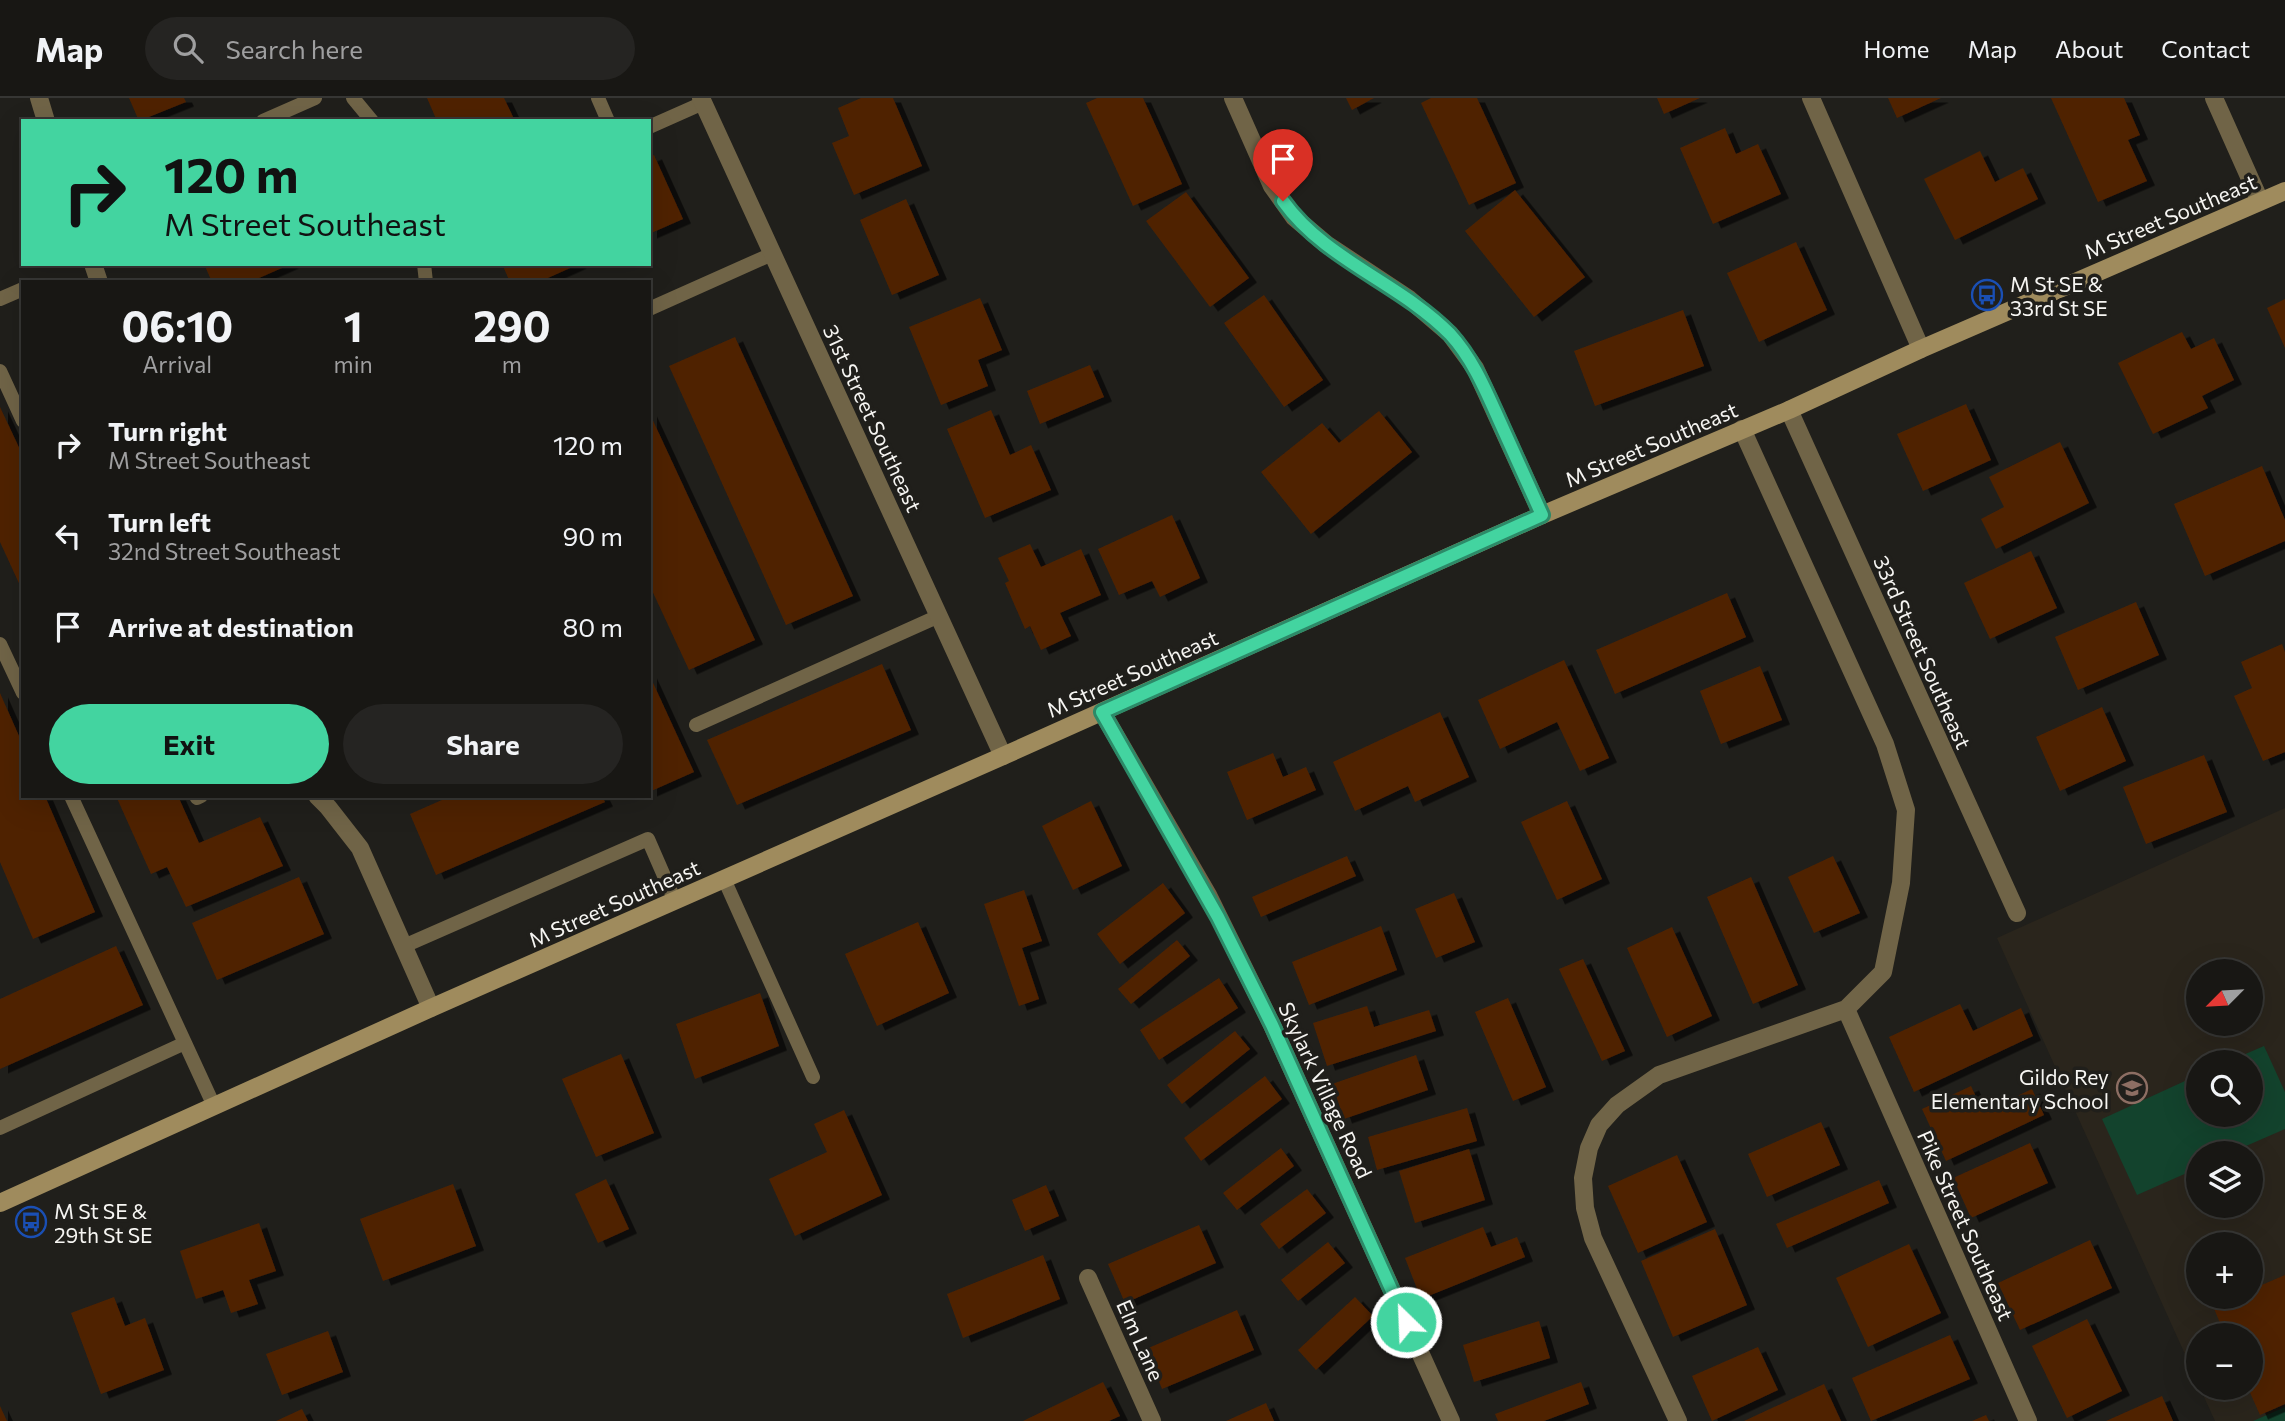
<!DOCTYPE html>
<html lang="en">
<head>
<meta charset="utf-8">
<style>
	:root { --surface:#181714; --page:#252422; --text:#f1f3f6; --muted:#9f9fa0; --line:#363634; --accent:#43d4a0 }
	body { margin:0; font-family:Commissioner,sans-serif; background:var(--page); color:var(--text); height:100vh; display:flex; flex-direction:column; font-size:26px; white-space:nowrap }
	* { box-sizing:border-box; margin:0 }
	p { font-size:23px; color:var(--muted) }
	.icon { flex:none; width:38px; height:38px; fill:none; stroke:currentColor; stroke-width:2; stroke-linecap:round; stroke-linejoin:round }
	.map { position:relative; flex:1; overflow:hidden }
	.side { position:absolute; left:21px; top:182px; width:630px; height:518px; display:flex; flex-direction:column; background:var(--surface); border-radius:0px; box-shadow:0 7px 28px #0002,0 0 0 2px var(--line) }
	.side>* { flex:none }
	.hud { position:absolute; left:21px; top:21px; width:630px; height:147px; border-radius:0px; box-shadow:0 7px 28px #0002,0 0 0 2px var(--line); background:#43d4a0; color:#111; overflow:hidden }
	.needle { width:46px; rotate:246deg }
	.fabs { position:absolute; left:2186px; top:861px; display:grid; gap:14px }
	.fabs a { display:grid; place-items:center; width:77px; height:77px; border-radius:50%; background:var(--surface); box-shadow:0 7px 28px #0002,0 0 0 2px var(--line); font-size:35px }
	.pin { position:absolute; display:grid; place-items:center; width:60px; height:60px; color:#fff; margin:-72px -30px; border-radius:50% 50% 50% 0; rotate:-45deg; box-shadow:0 0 7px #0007 }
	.pin .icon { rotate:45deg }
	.me { position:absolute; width:77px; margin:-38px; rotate:336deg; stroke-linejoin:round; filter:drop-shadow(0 0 5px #0008) }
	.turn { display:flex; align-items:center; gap:24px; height:147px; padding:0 28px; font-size:32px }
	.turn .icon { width:91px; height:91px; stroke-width:2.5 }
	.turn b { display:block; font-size:49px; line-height:60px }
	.eta { display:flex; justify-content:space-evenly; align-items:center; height:119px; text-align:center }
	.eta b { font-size:42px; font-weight:700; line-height:49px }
	.primary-button { display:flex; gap:14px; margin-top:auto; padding:14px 28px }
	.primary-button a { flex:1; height:80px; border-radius:42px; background:var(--accent); color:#111; font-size:28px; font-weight:700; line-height:80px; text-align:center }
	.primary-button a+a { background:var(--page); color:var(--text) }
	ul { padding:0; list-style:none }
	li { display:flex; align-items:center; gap:21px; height:91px; padding:0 28px }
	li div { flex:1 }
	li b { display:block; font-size:26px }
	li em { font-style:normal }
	header { display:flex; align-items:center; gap:42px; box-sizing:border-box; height:98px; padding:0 35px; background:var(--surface); border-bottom:2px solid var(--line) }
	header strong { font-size:33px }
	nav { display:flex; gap:38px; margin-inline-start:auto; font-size:24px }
	.search { width:490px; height:63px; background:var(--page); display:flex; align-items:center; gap:18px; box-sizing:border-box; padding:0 24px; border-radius:38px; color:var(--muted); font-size:26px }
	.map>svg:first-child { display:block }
	.built { fill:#2a251c; fill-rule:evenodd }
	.green { fill:#13432d }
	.building { fill:#4f2200; filter:url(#shadow) }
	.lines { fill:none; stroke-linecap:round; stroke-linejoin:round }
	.lane { stroke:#706447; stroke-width:14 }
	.street { stroke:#706447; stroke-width:18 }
	.secondary { stroke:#9f8b5d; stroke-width:18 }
	.route-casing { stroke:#2c8a68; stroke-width:18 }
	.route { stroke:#43d4a0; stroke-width:12 }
	.labels { text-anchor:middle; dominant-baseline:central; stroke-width:7; stroke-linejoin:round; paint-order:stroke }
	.street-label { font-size:21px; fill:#f6f5f2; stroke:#201f1b }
	.poi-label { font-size:21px; fill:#f6f5f2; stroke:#201f1b; text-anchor:start }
</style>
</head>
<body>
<header>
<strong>Map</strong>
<div class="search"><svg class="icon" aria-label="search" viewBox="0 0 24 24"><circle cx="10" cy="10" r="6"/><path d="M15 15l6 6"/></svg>Search here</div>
<nav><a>Home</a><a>Map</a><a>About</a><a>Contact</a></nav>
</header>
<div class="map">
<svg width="2285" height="1323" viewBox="0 0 2285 1323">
	<defs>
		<filter id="shadow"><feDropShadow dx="8" dy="4.5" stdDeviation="0" flood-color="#0009"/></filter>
	</defs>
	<rect width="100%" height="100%" fill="#201f1b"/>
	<path class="built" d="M2285,710v613h-70l-15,-33h50v-53h-52v48l-201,-445zM2198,873h52v53h-52zM2198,964h52v53h-52zM2198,1055h52v53h-52zM2198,1146h52v53h-52z"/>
	<path class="green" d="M2264,948l21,46v37l-55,24h-32v15l-61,27 -35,-76 96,-44v40h52v-53h-23z
		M2285,1309v14h-32z"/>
	<path class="building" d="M129,0h55l2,4 -47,19z
		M427,0h77l11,23h-78z
		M861,0h32l29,68 -68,29 -22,-52 17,-7 -11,-28z
		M1097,0h46l39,86 -49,22 -47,-103z
		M1346,0h28l-22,12z
		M1431,0h46l39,85 -47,22 -48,-102z
		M1657,0h43l-36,16z
		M1888,0h53l-44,20z
		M2051,0h73l16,37 -12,5 19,41 -49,21z
		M1725,30l11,26 22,-10 23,50 -68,30 -33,-76z
		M1980,53l15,31 28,-14 15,31 -83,41 -31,-61z
		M654,57l29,64 -34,15v-77z
		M1515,92l70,87 -51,40 -69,-86z
		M1186,94l63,86 -39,29 -64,-86z
		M906,101l33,76 -47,20 -32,-75z
		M1796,144l31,68 -68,32 -32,-69z
		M204,166h87l-41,18h-38z
		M502,166h77l-40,18h-29z
		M1264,197l59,85 -39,27 -60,-84z
		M980,200l22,52 -24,10 10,26 -47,19 -32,-78z
		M2285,201v49l-18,-40z
		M1683,212l21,56 -109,40 -21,-55z
		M2182,234l9,17 23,-11 20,42 -32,16 6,12 -55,26 -35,-71z
		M735,239l118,259 -67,29 -117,-259z
		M1090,267l14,32 -64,27 -13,-33z
		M1966,306l25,56 -68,31 -26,-57z
		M0,309l23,49v136l-23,-50z
		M991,312l19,45 21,-10 20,45 -66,28 -38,-89z
		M1379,313l33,41 -101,82 -50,-62 61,-49 17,20z
		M649,314l106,228 -66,30 -40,-86z
		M2060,344l29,61 -93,46 -15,-30 23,-12 -15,-30z
		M2262,368l23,54v21l-80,35 -31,-72z
		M1172,417l28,63 -40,19 -8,-16 -33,14 -21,-46z
		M1030,446l11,23 40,-18 20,46 -41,18 11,23 -30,14 -11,-24 -5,3 -20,-46 4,-2 -11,-23z
		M2031,453l26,57 -67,31 -26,-56z
		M1727,495l19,44 -131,57 -19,-44z
		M2136,504l23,53 -81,35 -23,-53z
		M2282,546l3,8v100l-22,9 -29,-65 18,-8 -11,-26z
		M1564,562l45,98 -29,13 -23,-49 -57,27 -22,-49z
		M882,566l29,66 -174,75 -30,-65z
		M1760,568l22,54 -61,24 -21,-53z
		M649,576l45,98 -45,20z
		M0,595l23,52v51h22l50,116 -62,27 -33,-77z
		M2102,609l24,54 -66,30 -24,-54z
		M1440,614l29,65 -54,25 -7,-16 -53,25 -22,-49z
		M1273,655l10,24 23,-10 10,23 -69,30 -20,-48z
		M2204,657l23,57 -81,32 -23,-57z
		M116,698h62l21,47 61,-26 23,49 -97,41 -19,-40 -16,7z
		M451,698h151l3,6 -169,73 -26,-61z
		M1091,703l31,65 -49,24 -31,-64z
		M1567,703l35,78 -45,21 -36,-78z
		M1347,758l9,20 -95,41 -9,-20z
		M1833,758l27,57 -46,20 -26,-56z
		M299,779l25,57 -107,46 -25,-57z
		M1751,779l47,108 -45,19 -46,-107z
		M1163,785l22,30 -65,51 -23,-30z
		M1024,792l18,51 -20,7 17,51 -20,7 -35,-102z
		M1454,795l21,49 -39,16 -21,-49z
		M918,824l31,71 -72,33 -32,-72z
		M1381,828l16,44 -88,35 -17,-43z
		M1672,829l40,89 -45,21 -40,-89z
		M1177,842l13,16 -59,48 -13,-15z
		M116,848l27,59 -143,64v-70z
		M1583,861l42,92 -23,10 -43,-92z
		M1219,880l19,30 -79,52 -19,-30z
		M760,895l19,53 -84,33 -19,-55z
		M1508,900l38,89 -33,14 -38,-89z
		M1960,906l13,27 48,-23 12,28 -119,56 -25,-55z
		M1367,908l7,21 55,-17 7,21 -109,35 -14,-43z
		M1235,933l15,18 -68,55 -15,-19z
		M621,956l33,79 -58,24 -34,-78z
		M1416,957l12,35 -84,29 -12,-35z
		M1265,978l17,23 -81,62 -17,-23z
		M1971,988l12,26 49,-23 12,26 -98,46 -24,-52z
		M1467,1010l10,33 -100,29 -9,-33z
		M844,1012l38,85 -87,41 -26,-57 58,-27 -13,-28z
		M1821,1024l19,43 -73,32 -19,-43z
		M2030,1045l18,40 -77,35 -18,-40z
		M1281,1050l13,18 -57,44 -14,-17z
		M1469,1051l16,51 -70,23 -16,-52z
		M1677,1057l30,67 -69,31 -30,-67z
		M606,1081l23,50 -31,14 -23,-49z
		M1879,1082l10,23 -102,45 -11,-24z
		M453,1086l23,62 -93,35 -23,-62z
		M1046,1087l13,31 -34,15 -13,-31z
		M1307,1091l19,24 -47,36 -19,-25z
		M259,1125l17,48 -27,9 9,24 -27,9 -8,-23 -27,9 -16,-48z
		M1199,1127l17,38 -91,40 -17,-39z
		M1483,1129l8,20 26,-10 8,20 -104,42 -16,-41z
		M1715,1131l32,76 -74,32 -32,-76z
		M2090,1142l22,48 -92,42 -22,-47z
		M1328,1144l17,21 -47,38 -17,-21z
		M1909,1146l32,69 -73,34 -32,-69z
		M1043,1157l17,44 -97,39 -16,-44z
		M2285,1177v129l-25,11 -12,-27h2v-53h-25l-12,-29 21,-9h16v-7z
		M114,1199l11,29 20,-8 19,52 -63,24 -30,-81z
		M1355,1199l18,19 -57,54 -18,-20z
		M1237,1212l17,40 -92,39 -16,-40z
		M2087,1221l35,72 -55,27 -35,-72z
		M1539,1223l11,37 -76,24 -11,-37z
		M328,1233l15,41 -61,23 -16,-41z
		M1950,1237l20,44 -99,42 -19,-43z
		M1758,1249l20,43 -66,31 -20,-45z
		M1103,1284l17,34 -11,5h-86z
		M1581,1284l8,22 -45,17h-46l-3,-7z
		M1824,1286l17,37h-97z
		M2162,1298l11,25h-67z
		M1266,1305l8,18h-48z
		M0,1308l7,15h-7z
		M302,1311l6,12h-32z
		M1986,1317l3,6h-17z"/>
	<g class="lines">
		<path class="lane" d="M353,0l19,23
			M598,0l10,23
			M263,23l52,-23
			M649,29l54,-24
			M424,166l2,18
			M0,201l23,-10
			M649,211l123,-55
			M0,273l23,50
			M0,546l23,49
			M696,627l243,-109
			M71,698l114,247
			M196,698l1,2 4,-2
			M724,781l89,198
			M404,848l244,-107 27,62
			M0,1030l185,-85 29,63"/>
		<path class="street" d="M39,0l7,23
			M701,0l302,658
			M1233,0l39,88 22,31 32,27 83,55 41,35 25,34 67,147
			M1811,0l110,251
			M2214,0l46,103
			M93,166l6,18
			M1789,312l228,503
			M1102,614l106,183 64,130 179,396
			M317,698l11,11 32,41 71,160
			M1846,911l182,412
			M1088,1180l64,143
			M1678,1323l-85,-183 -8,-30 -2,-30 6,-30 10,-23 18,-20 42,-30 187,-66 37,-37 18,-89 5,-73 -21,-66 -143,-315"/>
		<path class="secondary" d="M0,1105l431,-195 572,-252 539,-241 247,-105 132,-61 364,-158"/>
	</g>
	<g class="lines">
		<g class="route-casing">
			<path id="route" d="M1283,103c42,59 117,82 167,133 23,25 36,57 50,88 14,31 28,62 42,93l-440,197 116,205 54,108 134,297"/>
		</g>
		<use href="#route" class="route"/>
	</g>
	<defs>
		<g id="bus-ring" transform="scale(1.575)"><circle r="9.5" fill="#201f1b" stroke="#1a4fb4" stroke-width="1.5"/><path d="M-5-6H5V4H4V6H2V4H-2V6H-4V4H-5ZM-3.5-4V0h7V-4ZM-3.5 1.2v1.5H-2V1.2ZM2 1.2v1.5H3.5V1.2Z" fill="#1a4fb4"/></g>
		<g id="school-ring" transform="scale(1.575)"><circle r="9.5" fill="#201f1b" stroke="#8d6e63" stroke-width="1.5"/><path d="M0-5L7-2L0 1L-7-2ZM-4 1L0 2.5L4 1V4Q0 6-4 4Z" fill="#8d6e63"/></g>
	</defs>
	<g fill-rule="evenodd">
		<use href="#bus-ring" x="1987" y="197"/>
		<use href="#school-ring" x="2132" y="990"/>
		<use href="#bus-ring" x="31" y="1124"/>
	</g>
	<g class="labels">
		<g class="street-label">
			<text transform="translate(2170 118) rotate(-23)">M Street Southeast</text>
			<text transform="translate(873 320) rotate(65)">31st Street Southeast</text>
			<text transform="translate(1651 346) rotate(-23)">M Street Southeast</text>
			<text transform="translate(1923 554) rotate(66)">33rd Street Southeast</text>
			<text transform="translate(1132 575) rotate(-24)">M Street Southeast</text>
			<text transform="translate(614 805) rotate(-24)">M Street Southeast</text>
			<text transform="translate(1326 992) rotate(65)">Skylark Village Road</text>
			<text transform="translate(1966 1127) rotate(66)">Pike Street Southeast</text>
			<text transform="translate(1141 1242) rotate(66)">Elm Lane</text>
		</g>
		<g class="poi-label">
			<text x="2010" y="185">M St SE &amp;<tspan x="2010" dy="24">33rd St SE</tspan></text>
			<text x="2109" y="978" text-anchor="end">Gildo Rey<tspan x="2109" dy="24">Elementary School</tspan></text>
			<text x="54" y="1112">M St SE &amp;<tspan x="54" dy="24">29th St SE</tspan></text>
		</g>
	</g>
</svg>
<div class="fabs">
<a><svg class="needle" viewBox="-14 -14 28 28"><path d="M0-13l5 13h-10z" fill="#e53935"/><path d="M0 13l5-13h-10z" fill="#9f9fa0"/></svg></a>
<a><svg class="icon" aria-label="search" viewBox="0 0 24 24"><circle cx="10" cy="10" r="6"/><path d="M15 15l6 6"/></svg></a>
<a><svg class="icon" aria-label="layers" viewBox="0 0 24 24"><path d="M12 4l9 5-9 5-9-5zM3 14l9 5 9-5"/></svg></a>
<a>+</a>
<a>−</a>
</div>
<div class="pin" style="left:1283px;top:103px;background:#d93025"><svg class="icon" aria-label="arrive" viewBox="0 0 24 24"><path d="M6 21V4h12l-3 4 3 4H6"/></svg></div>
<svg class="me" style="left:1406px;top:1224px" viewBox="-20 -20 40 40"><circle r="17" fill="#43d4a0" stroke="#fff" stroke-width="3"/><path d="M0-11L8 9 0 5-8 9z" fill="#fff"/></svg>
<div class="hud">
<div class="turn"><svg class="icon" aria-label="right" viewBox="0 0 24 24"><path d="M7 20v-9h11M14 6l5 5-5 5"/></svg><div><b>120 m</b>M Street Southeast</div></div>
</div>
<section class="side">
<div class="eta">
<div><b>06:10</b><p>Arrival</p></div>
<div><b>1</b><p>min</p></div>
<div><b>290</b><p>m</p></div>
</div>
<ul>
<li><svg class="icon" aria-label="right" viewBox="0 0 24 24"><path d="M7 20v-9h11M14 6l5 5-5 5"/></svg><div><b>Turn right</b><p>M Street Southeast</p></div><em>120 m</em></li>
<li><svg class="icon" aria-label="left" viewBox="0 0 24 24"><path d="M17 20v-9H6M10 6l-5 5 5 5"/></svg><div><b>Turn left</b><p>32nd Street Southeast</p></div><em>90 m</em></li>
<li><svg class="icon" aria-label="arrive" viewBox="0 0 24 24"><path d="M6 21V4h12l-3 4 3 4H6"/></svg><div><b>Arrive at destination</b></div><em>80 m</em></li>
</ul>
<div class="primary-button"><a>Exit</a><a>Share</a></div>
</section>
</div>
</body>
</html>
